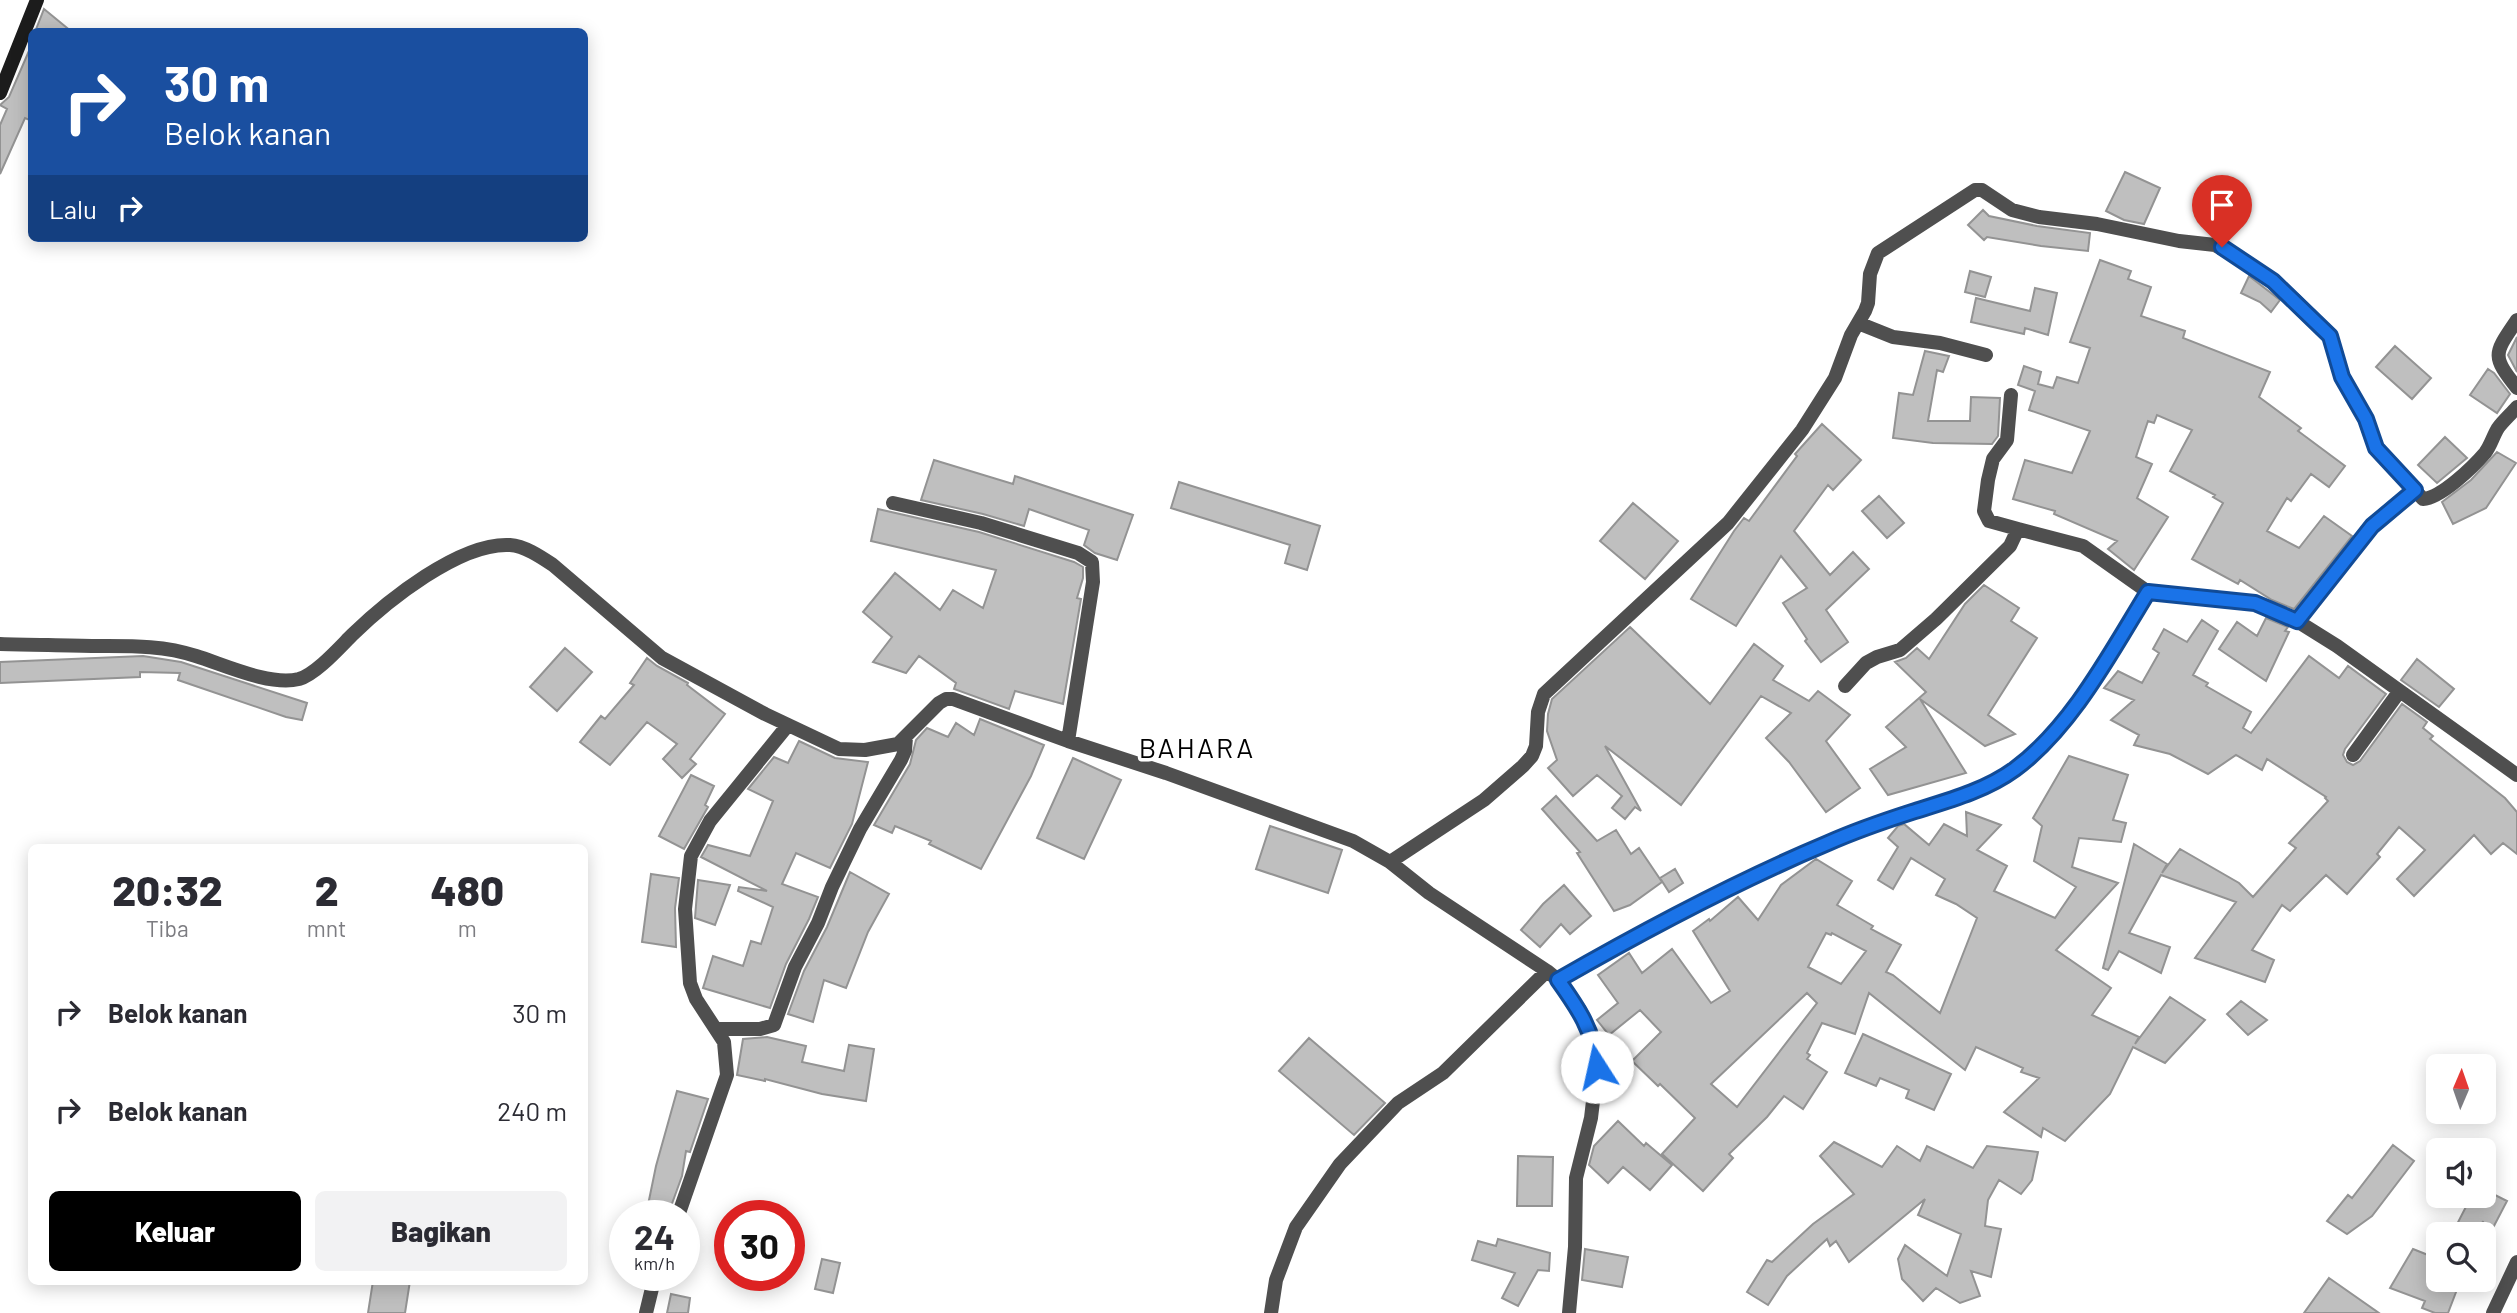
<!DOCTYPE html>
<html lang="id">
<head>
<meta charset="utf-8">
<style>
	:root { --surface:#fff; --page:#f2f2f3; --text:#2b2b33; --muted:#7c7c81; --accent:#000 }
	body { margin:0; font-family:Barlow,sans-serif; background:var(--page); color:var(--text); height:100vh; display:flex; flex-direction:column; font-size:26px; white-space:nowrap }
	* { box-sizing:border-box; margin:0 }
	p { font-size:23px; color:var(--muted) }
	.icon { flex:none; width:38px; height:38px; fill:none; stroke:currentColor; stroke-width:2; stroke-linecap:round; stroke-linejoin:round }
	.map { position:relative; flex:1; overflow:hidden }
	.details { position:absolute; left:28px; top:844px; width:560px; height:441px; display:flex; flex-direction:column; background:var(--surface); border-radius:10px; box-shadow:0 4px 18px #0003 }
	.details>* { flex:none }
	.banner { position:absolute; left:28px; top:28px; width:560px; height:214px; border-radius:10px; box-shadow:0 4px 18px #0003; background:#1a4fa0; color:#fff; overflow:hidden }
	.needle { width:46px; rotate:2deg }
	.controls { position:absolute; left:2426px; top:1054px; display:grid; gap:14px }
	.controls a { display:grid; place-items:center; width:70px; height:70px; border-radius:10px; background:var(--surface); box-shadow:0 4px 18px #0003; font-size:35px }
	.speed { position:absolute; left:609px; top:1200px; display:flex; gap:14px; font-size:35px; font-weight:700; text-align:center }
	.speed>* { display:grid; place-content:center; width:91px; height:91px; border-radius:50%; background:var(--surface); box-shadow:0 4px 18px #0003; line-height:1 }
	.speed small { font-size:18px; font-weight:400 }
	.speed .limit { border:10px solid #d22; background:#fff; color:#111 }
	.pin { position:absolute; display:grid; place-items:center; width:60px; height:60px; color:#fff; margin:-72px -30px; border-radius:50% 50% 50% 0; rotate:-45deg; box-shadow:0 0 7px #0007 }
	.pin .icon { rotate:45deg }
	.me { position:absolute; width:77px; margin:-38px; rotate:350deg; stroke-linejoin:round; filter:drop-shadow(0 0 5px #0008) }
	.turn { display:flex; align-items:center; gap:24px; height:147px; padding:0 21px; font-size:32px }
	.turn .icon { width:91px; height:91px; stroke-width:2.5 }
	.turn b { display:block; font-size:49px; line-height:60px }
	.then { display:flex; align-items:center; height:66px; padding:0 21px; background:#0003; gap:14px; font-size:26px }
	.eta { display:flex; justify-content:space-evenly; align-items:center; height:119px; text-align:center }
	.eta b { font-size:42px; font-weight:800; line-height:49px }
	.action { display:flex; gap:14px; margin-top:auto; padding:14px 21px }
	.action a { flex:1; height:80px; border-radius:10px; background:var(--accent); color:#fff; font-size:28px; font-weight:800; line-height:80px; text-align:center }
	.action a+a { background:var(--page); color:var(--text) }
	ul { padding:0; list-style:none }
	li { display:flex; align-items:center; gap:21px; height:98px; padding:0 21px }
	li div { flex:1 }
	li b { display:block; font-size:26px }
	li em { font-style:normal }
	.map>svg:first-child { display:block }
	.building { fill:#bfbfbf; stroke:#939393; stroke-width:2; fill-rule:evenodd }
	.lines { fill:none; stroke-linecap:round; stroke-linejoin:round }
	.minor { stroke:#4f4f4f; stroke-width:14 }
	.secondary { stroke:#1c1c1c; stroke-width:14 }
	.route-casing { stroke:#114b97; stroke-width:18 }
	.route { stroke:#1a73e8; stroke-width:12 }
	.labels { text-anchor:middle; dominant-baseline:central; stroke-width:7; stroke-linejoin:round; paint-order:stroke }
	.quarter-label { font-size:28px; letter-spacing:2px; fill:#000; stroke:#fff }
</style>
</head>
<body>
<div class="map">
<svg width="2517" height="1313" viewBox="0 0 2517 1313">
	<rect width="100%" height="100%" fill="#fff"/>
	<path class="building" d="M44,9l28,23h-37z
		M32,44v77l-7,-3 -25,56v-49l7,-16 -7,-4 9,-8z
		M2125,172l35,16 -16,36 -20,-4 -18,-9z
		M1983,210l6,6 48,10 53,7 -2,18 -47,-5 -54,-9 -3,3 -16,-15z
		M2100,260l31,11 -3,8 23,8 -10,29 44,15 -2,7 87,34 -11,25 42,31 -3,3 47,35 -16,21 -18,-13 -20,27 -4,-3 -20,33 32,17 25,-32 28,20 -58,73 -22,-9 -32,-20 -2,4 -46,-25 31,-56 -10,-6 2,-2 -45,-24 22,-41 -35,-15 -3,8 -6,-2 -12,36 16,7 -15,34 31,19 -34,53 -26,-21 9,-8 -63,-27 1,-3 -42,-12 12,-39 47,13 18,-42 -61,-21 6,-19 -17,-6 6,-19 17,6 -3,12 15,4 4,-11 21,6 12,-35 -20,-6z
		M1970,271l21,6 -6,20 -20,-5z
		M2249,276l31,24 -9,12 -11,-10 -19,-9z
		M2035,288l22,5 -9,42 -23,-7 -1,6 -53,-12 5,-24 54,13z
		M2517,337v35l-9,-17z
		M2395,346l36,32 -19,21 -36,-32z
		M1925,351l24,5 -6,16 -6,-2 -9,51h42l1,-24 29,1 -2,38 -6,8 -59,-1 -40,-5 6,-45 14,2z
		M2488,369l6,4 16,21 -13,19 -27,-18z
		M1822,424l39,36 -28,30 -5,-5 -34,46 36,44 23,-23 16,17 -43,41 22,32 -27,20 -16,-21 2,-2 -24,-36 24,-15 -26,-32 -45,70 -45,-27 43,-68 10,-13 5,3 48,-65 -2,-2z
		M2445,437l22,21 -30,25 -19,-18z
		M2497,452l19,11 -30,45 -33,16 -11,-22 29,-22z
		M934,460l79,24 2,-8 118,39 -16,45 -22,-7 -11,-8 5,-15 -60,-21 -5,17 -41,-12 -62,-14z
		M1179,482l141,44 -13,44 -22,-7 5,-18 -119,-37z
		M1879,496l25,27 -17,15 -25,-27z
		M1633,503l45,38 -33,38 -45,-38z
		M878,509l101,23 95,30 9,5v11l-6,20 4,1 -18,105 -48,-13 -6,18 -55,-20 2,-6 -37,-27 -13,17 -33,-11 19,-25 -29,-25 32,-39 45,37 13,-20 30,18 13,-38 -125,-29z
		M1984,585l35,23 -8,13 26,17 -49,77 27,19 -30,12 -65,-47 46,74 -78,22 -18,-26 36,-22 -20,-20 40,-35 -31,-30 11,-4 11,-10 12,11 36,-55z
		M2266,618l22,9 -3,4 4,1 -23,49 -47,-32 18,-27 20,14z
		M2202,620l16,11 -25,44 15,8 -2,3 45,26 -8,16 8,5 58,-77 30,22 9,-12 38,28 -41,55 -2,6 4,7 6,3 7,-4 42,-57 25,18 -4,6 10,8 -3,3 75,59 12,14v42l-14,-11 -12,11 -17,-19 -60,61 -17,-17 28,-29 -26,-23 -22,27 3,3 -33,37 -21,-19 -36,36 -8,-6 -30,45 22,10 -9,22 -70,-24 41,-56 -75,-27 -32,58 41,14 -9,26 -42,-22 -11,19 -5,-2 31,-124 33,20 -5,9 18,-24 59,34 14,14 43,-49 -7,-5 39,-42 -3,-3 1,-1 -59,-38 -5,11 -26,-15 -28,19 -38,-20 -36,-9 5,-10 -28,-15 23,-20 -30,-12 14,-17 24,12 17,-30 -6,-4 11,-20 23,13z
		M1630,627l80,77 44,-60 29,22 -10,14 36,21 9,-10 32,24 -24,26 34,47 -34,24 -37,-50 -23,-24 25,-25 -30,-17 -80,109 -76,-59 36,65 -6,-4 -10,12 -13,-11 10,-12 -25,-21 -24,21 -25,-28 9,-8 -10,-29 1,-17 4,-15z
		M565,648l27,24 -35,39 -27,-24z
		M143,656l38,6 126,41 -5,17 -16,-3 -108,-37 2,-7 -40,-1v5l-140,6v-21z
		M647,658l10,8 31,17 -1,2 38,29 -35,45 6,5 -14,14 -19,-19 14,-15 -30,-22 -37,43 -30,-23 21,-26 4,3 29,-34 -4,-2z
		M2417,659l37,30 -15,18 -38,-27z
		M980,719l64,26 -13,31 -50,93 -52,-25 2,-3 -36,-15 -3,7 -18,-8 36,-61 6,-24 11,-12 21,9 8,-14 18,12z
		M799,741l36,17 33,4 -16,62 -22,44 -34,-15 -14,31 36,13 -9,22 -23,45 -16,44 -67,-20 10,-32 30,10 8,-25 10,3 12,-37 -35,-16 1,-4 28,4 -66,-34 7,-12 42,11 23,-55 -25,-12 26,-32 14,6z
		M2069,756l59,19 -15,45 13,3 -5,19 -42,-4 -7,29 46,16 -62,67 55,38 -19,27 47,22 -4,7 35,-47 35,23 -40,43 -32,-16 -23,47 -45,47 -22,-13 -2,9 -37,-25 35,-34 -18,-6 2,-4 -47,-21 -11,23 -96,-77 -14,41 -33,-11 -15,30 3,2 -3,4 20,13 -24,37 -19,-13 -17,21 -38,37 4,4 -30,33 -41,-37 33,-36 -35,-34 -2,2 -26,-25 29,-29 -21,-22 -31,25 -12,-15 21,-17 -20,-28 31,-22 13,20 30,-24 39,54 19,-12 -37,-60 16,-12 1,2 28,-24 20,23 23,-35 35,-26 36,22 -15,24 36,21 -2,3 30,16 -15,27 7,3 47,38 37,-95 -21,-14 -20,-9 9,-16 -34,-21 -18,31 -15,-9 20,-33 -10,-9 10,-12 6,-2 25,21 15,-21 23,12 -1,-24 35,13 -24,25 30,16 -13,25 61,27 21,-31 -42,-26 8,-35 -9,-8zM1826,933l5,2 1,-2 34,18 -25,33 -33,-17zM1807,993l10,10 -80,104 -26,-23z
		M1073,758l48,22 -37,79 -47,-21z
		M691,775l23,11 -9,19 3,2 -24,42 -25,-13z
		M1556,796l41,45 19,-11 15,24 8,-6 23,34 -32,23 -16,6 -37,-58 3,-1 -38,-43z
		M1270,826l72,24 -14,43 -72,-24z
		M1675,869l8,14 -14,9 -9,-14z
		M850,872l39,22 -21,38 -22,56 -22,-8 -11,42 -25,-8 16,-43 23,-44z
		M651,874l28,4 -4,30 1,39 -34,-5z
		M698,880l32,5 -15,40 -20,-7z
		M1564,885l27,31 -21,18 -9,-10 -21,23 -19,-17 22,-26z
		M2241,1001l26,19 -19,15 -21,-21z
		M1863,1034l88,40 -17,36 -28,-12 3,-8 -29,-12 -4,8 -31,-13z
		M767,1037l39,9 -4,16 42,9 5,-26 25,4 -8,52 -44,-7 -57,-15v2l-28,-6 6,-36z
		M1309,1038l76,65 -31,32 -75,-64z
		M677,1091l31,8 -18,53 -4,-1 -4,25 -12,33 -22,-4 8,-39z
		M1618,1121l26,25 2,-3 26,22 -22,25 -27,-23 -15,16 -19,-18 5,-19z
		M1834,1142l48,25 15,-21 23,15 7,-15 46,22 14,-22 51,6 -6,28 -11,14 -22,-14 -11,20 -3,26 16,3 -10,48 -20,-6 9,25 -20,7 -24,-15 -13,13 -21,-22 -4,-20 7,-14 42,31 14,-42 -43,-19 7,-16 -76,63 -13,-21 -6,5 -3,-7 -40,37 -19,29 -21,-13 20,-32 5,2 41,-38 41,-30 -34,-38z
		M2393,1145l21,16 -42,55 -25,18 -20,-13 21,-26 4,3z
		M1518,1156l35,1 -1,49h-35z
		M2483,1189l24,12 -24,46v-26l-5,13h-26l20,-39h11z
		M1498,1239l52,14 -1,18 -11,-1 -20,36 -16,-8 13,-25 -43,-13 6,-19 18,5z
		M1585,1249l43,8 -6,30 -40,-7z
		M2413,1249l25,10v20h23l-13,34h-13l-13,-5 3,-7 -35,-13z
		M822,1259l18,4 -7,30 -18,-4z
		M2329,1278l50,35h-75z
		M373,1281h37l-5,32h-37z
		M671,1294l19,4 -2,15h-21z"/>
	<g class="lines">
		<path class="minor" d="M2517,320c-23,34 -26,35 0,68
			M1858,323l35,14 47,6 46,12
			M2011,395l-4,45 -14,19 -5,21 -4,31 5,10 29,8
			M893,503l88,20 97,30 14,9 1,20 -25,159
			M2297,621l75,-95 43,-36
			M0,644c32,1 64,1 96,2 34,0 67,-1 100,10 29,9 73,30 103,23 17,-5 40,-31 53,-44 35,-34 108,-93 158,-90 15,1 31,12 43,20l109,93 103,56 74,35 26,1 33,-6 41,-41 7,-4h7l115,42 98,32 187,68 37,21 39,31 118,78 11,9c87,-50 177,-98 270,-137 26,-11 52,-21 79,-30 36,-11 77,-21 108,-44 55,-41 97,-118 133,-177l70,6 37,5 42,18 40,25 180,129
			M1845,686l21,-23 11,-6 23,-7 36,-31 74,-73 8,-17 65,17 65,46
			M2353,755l46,-63
			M1390,862l94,-62 39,-34 9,-10 4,-10 2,-34 6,-18 184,-171 74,-93 33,-52 16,-43 14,-24 3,-8 2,-29 8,-21 97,-63h7l30,20 27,7 58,7 82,17 36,4 31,17 48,37 36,37 12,42 24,41 11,30 46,50c18,-1 50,-32 62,-46 6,-8 8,-17 13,-25 5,-7 13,-14 19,-21
			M1558,980l22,30 10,21 7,36 -6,51 -15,60 -1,69 -6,66
			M718,1029h42l14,-4 21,-58 23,-44 14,-36 28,-58 41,-69 4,-9 1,-14
			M678,1216l49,-141 -3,-33 -28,-43 -6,-16 -5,-74 6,-53 19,-35 78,-96
			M646,1313l9,-37
			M1271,1313l5,-33 20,-53 44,-63 58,-61 45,-30 104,-102
			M2493,1313l24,-51"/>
		<path class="secondary" d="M0,93l37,-93"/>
	</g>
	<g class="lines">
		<g class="route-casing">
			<path id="route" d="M1597,1067c-3,-36 -19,-59 -39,-87 87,-50 177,-98 270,-137 27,-12 56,-22 84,-31 35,-11 73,-21 103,-43 57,-42 96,-117 133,-177l107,11 42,18 75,-95 43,-36 -39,-42 -10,-29 -24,-42 -12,-41 -57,-55 -51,-34"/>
		</g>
		<use href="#route" class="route"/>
	</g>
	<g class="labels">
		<g class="quarter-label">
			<text x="1197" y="747">BAHARA</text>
		</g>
	</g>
</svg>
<div class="controls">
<a><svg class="needle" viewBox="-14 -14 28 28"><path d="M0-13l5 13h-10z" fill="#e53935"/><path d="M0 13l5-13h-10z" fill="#7c7c81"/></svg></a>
<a><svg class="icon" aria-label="sound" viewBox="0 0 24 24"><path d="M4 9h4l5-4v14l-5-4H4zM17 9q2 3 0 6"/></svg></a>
<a><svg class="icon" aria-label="search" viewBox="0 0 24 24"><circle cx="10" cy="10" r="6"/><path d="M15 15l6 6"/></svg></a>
</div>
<div class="speed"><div>24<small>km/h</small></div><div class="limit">30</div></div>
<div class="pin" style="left:2222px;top:247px;background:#d93025"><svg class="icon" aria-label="arrive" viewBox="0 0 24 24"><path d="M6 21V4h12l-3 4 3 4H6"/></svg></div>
<svg class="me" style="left:1597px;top:1067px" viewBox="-20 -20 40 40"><circle r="19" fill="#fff"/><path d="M0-13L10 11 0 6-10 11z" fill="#1a73e8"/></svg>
<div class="banner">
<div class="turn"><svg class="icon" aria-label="right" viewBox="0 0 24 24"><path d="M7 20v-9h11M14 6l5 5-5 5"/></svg><div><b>30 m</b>Belok kanan</div></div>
<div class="then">Lalu<svg class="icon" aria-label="right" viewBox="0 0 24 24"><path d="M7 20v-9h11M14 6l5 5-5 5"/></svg></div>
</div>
<section class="details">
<div class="eta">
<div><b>20:32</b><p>Tiba</p></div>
<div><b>2</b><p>mnt</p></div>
<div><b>480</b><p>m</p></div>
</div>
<ul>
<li><svg class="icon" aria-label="right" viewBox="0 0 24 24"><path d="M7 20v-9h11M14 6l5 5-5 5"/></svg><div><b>Belok kanan</b></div><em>30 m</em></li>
<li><svg class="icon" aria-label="right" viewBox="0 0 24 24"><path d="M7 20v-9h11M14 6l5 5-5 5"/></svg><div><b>Belok kanan</b></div><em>240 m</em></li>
</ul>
<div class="action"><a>Keluar</a><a>Bagikan</a></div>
</section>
</div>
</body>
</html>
